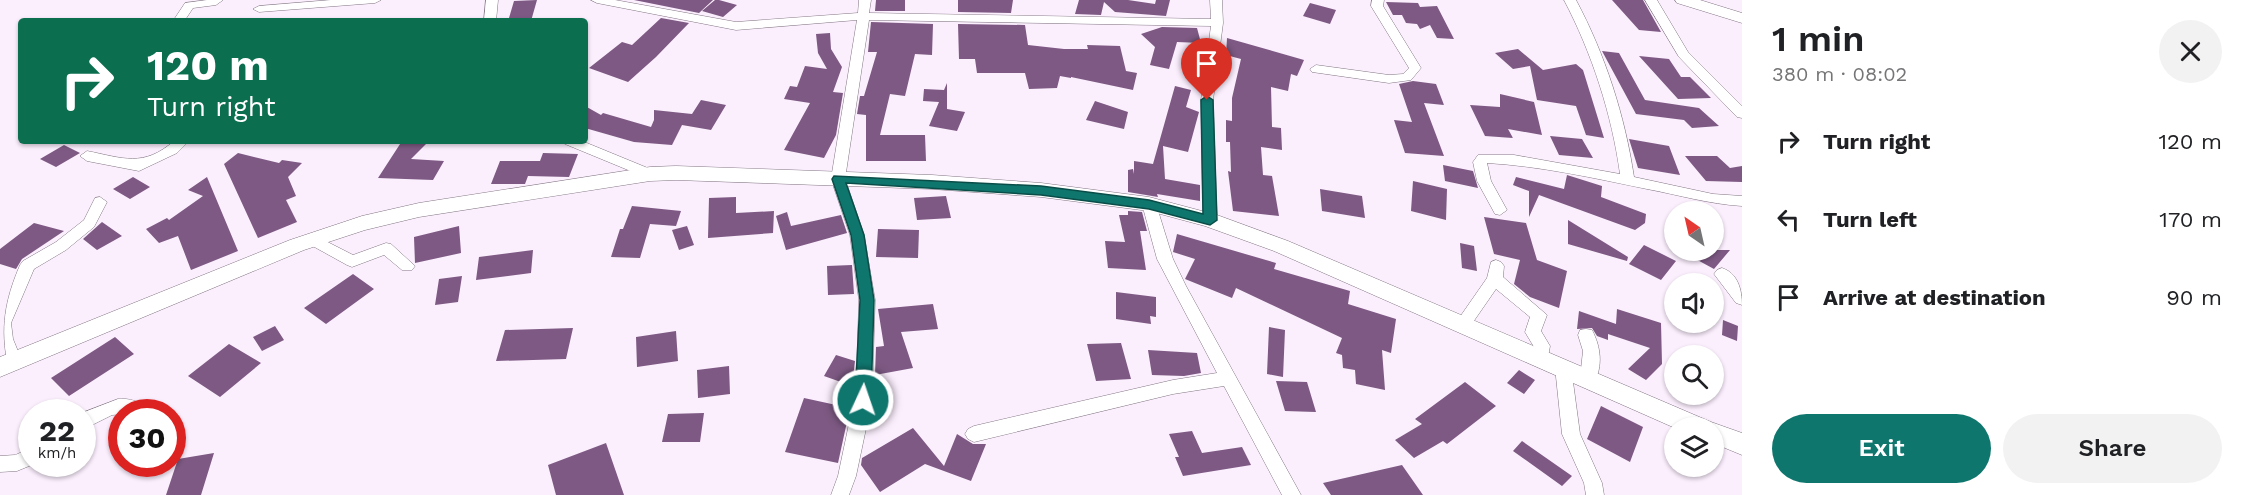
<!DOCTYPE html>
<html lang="en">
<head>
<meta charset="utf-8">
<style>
	:root { --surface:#fff; --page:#f2f2f2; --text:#202124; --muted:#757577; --accent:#0f766e }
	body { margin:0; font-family:"Work Sans",sans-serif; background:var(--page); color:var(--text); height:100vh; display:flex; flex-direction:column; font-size:22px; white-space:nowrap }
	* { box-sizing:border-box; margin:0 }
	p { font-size:20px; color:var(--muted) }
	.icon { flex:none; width:33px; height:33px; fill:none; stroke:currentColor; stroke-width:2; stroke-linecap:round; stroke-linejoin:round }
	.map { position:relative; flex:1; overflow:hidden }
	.sheet { display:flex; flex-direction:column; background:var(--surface); width:510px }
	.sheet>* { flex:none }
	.banner { position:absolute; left:18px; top:18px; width:570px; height:126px; border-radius:6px; box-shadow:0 2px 4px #0004; background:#0b6e4f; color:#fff; overflow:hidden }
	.needle { width:39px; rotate:326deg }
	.buttons { position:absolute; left:1664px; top:201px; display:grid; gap:12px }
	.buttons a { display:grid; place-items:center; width:60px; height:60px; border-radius:50%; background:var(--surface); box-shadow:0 2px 4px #0004; font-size:30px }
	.speed { position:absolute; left:18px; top:399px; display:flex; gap:12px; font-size:30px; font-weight:700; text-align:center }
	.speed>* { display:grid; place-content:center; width:78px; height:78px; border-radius:50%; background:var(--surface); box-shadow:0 2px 4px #0004; line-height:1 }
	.speed small { font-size:15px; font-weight:400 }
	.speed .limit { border:9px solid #d22; background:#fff; color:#111 }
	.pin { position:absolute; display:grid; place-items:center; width:51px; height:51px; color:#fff; margin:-62px -26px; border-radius:50% 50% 50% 0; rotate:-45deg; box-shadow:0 0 6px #0007 }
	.pin .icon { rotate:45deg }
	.me { position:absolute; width:66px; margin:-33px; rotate:3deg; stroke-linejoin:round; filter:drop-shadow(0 0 4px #0008) }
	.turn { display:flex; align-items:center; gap:21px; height:126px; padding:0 30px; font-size:27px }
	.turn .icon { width:78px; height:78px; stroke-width:2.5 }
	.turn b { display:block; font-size:42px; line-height:51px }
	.round { display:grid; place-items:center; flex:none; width:63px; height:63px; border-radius:32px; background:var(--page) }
	.overview { display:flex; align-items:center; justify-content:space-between; height:102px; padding:0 30px }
	h1 { font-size:36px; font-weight:600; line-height:45px }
	.primary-button { display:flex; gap:12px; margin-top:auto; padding:12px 30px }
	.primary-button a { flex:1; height:69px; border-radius:36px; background:var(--accent); color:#fff; font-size:24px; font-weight:600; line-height:69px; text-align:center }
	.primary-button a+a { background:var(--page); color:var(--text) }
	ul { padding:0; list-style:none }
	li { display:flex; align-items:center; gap:18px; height:78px; padding:0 30px }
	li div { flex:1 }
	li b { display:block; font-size:22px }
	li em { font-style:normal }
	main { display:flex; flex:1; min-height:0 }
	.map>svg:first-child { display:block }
	.building { fill:#7d5983 }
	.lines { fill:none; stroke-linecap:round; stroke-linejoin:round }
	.street-casing { stroke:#827683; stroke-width:1 }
	.secondary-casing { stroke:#827683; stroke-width:1 }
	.street { fill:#fff; fill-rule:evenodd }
	.secondary { fill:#fff; fill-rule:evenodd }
	.route { fill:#0f766e; stroke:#0a4d48; stroke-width:1.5 }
</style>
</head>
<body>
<main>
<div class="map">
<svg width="1742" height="495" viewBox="0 0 1742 495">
	<rect width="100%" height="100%" fill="#fbeefd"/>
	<path class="building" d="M537,0l-6,21h-16v-3h-6l5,-17z
		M634,0h79l-14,13z
		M715,0h4l18,5 -14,12 -21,-6z
		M876,0h29v11h-30z
		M958,0h55l-2,13 -53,-1z
		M1079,0h49l27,4 1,-4h14l-4,16 -51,-4 -11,-10 -3,13 -26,-1z
		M1612,0h31l18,32 -22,-2z
		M1386,2l32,1 2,4 17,-1 17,33 -17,-1 -7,-13 -10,4 -3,-5 -11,-1 -4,-8h-9z
		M1310,3l26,7 -6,14 -27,-8z
		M661,18l28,5 -33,34 -28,25 -39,-14 33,-26 10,3z
		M871,22l62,2 -1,31 -17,-1 -10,42 -15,-2 -10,41h45l1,26h-60v-46l-9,-1 3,-18h4l13,-44h-9z
		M958,24l67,1 3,20 36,4h24l-1,-4 33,1 6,25 11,2 -4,17 -62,-13v1l-11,-2 -3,12 -28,1 -4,-16h-48l-2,-14h-16z
		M1162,27l35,1 4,15 -24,-1 -8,27 -19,-4 5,-18 -14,-13z
		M830,33l1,16 11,18 -9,25 10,1 -7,42 -12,23 -40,-8 26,-47 -26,-4 6,-13 7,1 8,-21 22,3 -9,-16 -2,-19z
		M1227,38l77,22 -7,16 -6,-2 -3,17 -17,-4 1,40 9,1 1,22 -21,-3 2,28 9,1 7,40 -46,-5 -5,-40 3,1 -1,-30h-4v-22l6,1v-23l9,-39 -15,-4z
		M1518,49l25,21 33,-6 7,6 21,68 -18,-3 -10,-29 -39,-6 -7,-34 -17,3 -18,-16z
		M1602,51l17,2 26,47 54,8 20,18 -27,2 -8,-8 -48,-6z
		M1639,56l30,3 12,18h9l21,21 -33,1z
		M1413,81l23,3 8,21 -20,-2 20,53 -39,-3 -11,-33 18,2 -13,-38z
		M947,83v26l18,3 -8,19 -28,-5 10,-24 -16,-1 1,-12 20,1z
		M1175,86l16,4 -5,17 13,5 -11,40 -25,-6 2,33 35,6v16l-43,-7 1,3 -30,-5v-22l5,-1 1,5v-13l19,3z
		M1500,94l34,8 8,33 -34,-6 5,9 -28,-2 -15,-31 30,2z
		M701,100l25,5 -15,25 -29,-5 -10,20 -38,-3 -49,-14v-22l16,9 2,-2 48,14 3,-7v-10l38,4z
		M1095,101l33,11 -4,17 -38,-9z
		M1550,136l32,3 11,19 -34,-3z
		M1629,139l40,7 11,29 -42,-7z
		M402,141h27l-18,18 33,2 -11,19 -55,-2z
		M64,145l16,8 -24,14 -16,-8z
		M238,153l41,10 3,-3 20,3 -14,14 8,19 -10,4 11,22 -39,16 -34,-74z
		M543,153l35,1 -9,23 -41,-1 -3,8h-34l9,-23h40z
		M1685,156h32l13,12 12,-2v16l-36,-1z
		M1443,165l30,6 5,17 -33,-7z
		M1567,175l35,11 -1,11 45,17 -1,9 -10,7 -96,-35 -10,22v-26l-16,-6 3,-8 48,12z
		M133,177l17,10 -20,12 -17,-10z
		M207,177l31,74 -47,19 -13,-34 -19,7 -13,-14 21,-11 2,2 34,-24 -15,-6z
		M1413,181l34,8 -1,31 -35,-9z
		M1320,189l42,7 3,22 -43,-7z
		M946,196l5,22 -34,2 -3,-22z
		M736,197v16l38,-2 -1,22 -65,5 1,-40z
		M632,206l49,5 -5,15 -26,-2 -10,34 -29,-1 9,-28h3z
		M1128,211l14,1 5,19h-7l6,39 -38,-2 -3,-27 20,1 -6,-27h9z
		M787,212l4,14 50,-11 6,18 -61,17 -10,-34z
		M1484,217l42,6 11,37 30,11 -8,37 -29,-11 -16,-13 6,-24 -26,-6z
		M1568,220l60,37 -1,4 -59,-17z
		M102,222l20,14 -25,14 -14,-11z
		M34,223l30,8 -42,28 -6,10 -16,-5v-15z
		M459,226l2,27 -46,10 -1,-26z
		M687,226l7,19 -15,5 -7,-20z
		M878,229l41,1 -1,28 -42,-1z
		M1177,234l99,29 -2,6 76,22 -2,13 48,15 -5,34 -9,-3 3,40 -29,-6 -1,-14 -12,-2 -1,-13 -6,-2 6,-15 -106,-50 -4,10 -47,-19 10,-20 -22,-7z
		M1460,243l14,3 3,25 -15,-3z
		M1644,245l32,16 -15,19 -32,-16z
		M533,250l-2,23 -55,7 3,-23z
		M1679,250h51l-16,19z
		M852,265l2,29 -26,1 -1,-29z
		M353,274l21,15 -48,35 -22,-16z
		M462,276l-4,26 -23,3 4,-26z
		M1116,292l40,5v20l-6,-1 1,8 -35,-5z
		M933,304l5,25 -37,3 12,36 -38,7 1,-28 8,-1 -6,-37z
		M1617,309l44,14 1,41 -16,16 -18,-11 22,-21 -42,-14v6l-11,-4 -5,-8 -15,1 2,-18 37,13z
		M1723,320l15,6 -1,15 -15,-6z
		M275,326l9,14 -22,11 -9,-14z
		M1269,327l16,3 -2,47 -16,-3z
		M573,328l-7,31 -70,2 9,-31z
		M676,331l2,30 -41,6 -1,-30z
		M115,337l19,17 -65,42 -18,-18z
		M1121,343l10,36 -35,2 -9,-37z
		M229,344l32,19 -41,34 -32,-21z
		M1148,350l49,3 4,20 -17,3 -32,-1z
		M836,355l19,6 -3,25 -28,-10z
		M729,366l1,28 -32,4 -1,-28z
		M1519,370l16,10 -11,14 -17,-11z
		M1276,381l31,1 9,30 -31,-1z
		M1465,382l31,24 -49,38 -4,-3 -29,17 -19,-18 27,-16 -7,-5z
		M804,398l46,10 -12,55 -53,-11z
		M1601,406l42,21 -13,35 -43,-23z
		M704,413l-4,29h-38l6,-28z
		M913,428l31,38 13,-32 16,10h13l-15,37 -46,-17 -45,28 -19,-27 1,-7z
		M1192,431l10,22 40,-6 9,18 -68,11 -8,-19h4l-10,-23z
		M1522,441l50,35 -10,10 -49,-35z
		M606,443l18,52h-68l-8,-30z
		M214,453l-13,42h-35l12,-36z
		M1402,465l21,30h-92l-8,-12z"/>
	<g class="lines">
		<g class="street-casing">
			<path id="street" d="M207,0h16l-7,5 -23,3 -8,12 -6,1 -4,-3 10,-15z
				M331,0h50l-6,3 -116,9 -6,-3 6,-3z
				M486,0h12l-2,21h-12z
				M591,0h24l121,22 122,-9 1,-13h12l-2,13 342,6 -1,-19h12l1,23 -10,77 4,120 -7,5 -7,-5 -2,-120 10,-74 -342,-6 -24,159 19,56 11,65 -2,63 -1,37 -16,76 -7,19h-18l7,-19 16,-76 3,-37 2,-63 -9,-65 -19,-56 26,-159 -121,10 -139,-27z
				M1372,0h12l-1,6 38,62 -10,12 -22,3 -77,-11 -2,-3 6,-4 73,10 14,-1 6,-6 -38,-62z
				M1564,0h12c29,54 49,116 58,177l79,17 29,2v10c-33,-2 -63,-11 -95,-17 -53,-11 -107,-23 -160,-26l4,18 16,29 -7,5 -5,-1 -18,-33 -4,-19 5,-7h36l106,19c-8,-59 -28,-121 -56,-174z
				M1645,0h12l31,52 54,54v12l-5,-1 -58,-60z
				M174,141h15l-12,12 -38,18 -52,-10 -7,-5 7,-5c36,7 56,17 87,-10z
				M563,141h19l73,30 2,3 -7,5 -5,-2 -80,-33z
				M100,197l7,5 -13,25 -28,23 -32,19 -23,54 2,16 9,22 -2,5 -6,2 -6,-2c-8,-38 -3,-66 12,-101l3,-4 33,-19 28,-22 11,-22z
				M1149,199l7,5 17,55 13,27 115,209h-19l-58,-109 -51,8 -199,48 -6,-3 -3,-5 3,-5 6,-3 199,-46 44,-7 -60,-114 -15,-55z
				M314,235l39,20 33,-12 5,1 24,22 -3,4h-10l-18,-15 -32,12 -5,-2 -38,-21 -2,-4 2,-4z
				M1496,260l5,2 3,4 -1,11 44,38 -6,16 9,15 -3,17 -6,2 -6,-2 -2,-5 1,-11 -9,-15 5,-15 -34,-28 -27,39 -6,2 -6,-2 -2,-4 32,-46 4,-16z
				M1722,268c16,5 20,22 20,37l-6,-2 -22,-29 3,-4z
				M1586,329l6,1c9,17 11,36 2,53l-6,2 -6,-2 -2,-5 3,-27 -5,-16 2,-5z
				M1563,360l6,2 2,5 9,67 22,49 2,12h-18l-2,-12 -22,-49 -7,-67 2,-5z
				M118,399c11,-1 24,2 30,13l-36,3 -30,15v-17z
				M32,448v16h2l-17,7 -17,1v-16l15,-1z"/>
		</g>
		<g class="secondary-casing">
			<path id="secondary" d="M1675,0h25l42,13v10l-65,-20z
				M676,166l256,9 109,8 108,14 68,18 71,26 423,181 31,11v22l-29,-12v-15h-38l-401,-177 -69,-25 -56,-15 -108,-14 -109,-8 -256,-9 -26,1 -231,36 -54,13 -61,20 -304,127v-20l290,-117 72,-24 57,-13 231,-36z"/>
		</g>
		<use href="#street" class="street"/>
		<use href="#secondary" class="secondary"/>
	</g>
	<path class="route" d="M1207,96l6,4 4,120 -7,5 -61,-16 -108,-14 -195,-12 18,52 10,65 -3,100 -2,5 -6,1 -5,-1 -3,-5 5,-100 -9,-65 -19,-56 2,-3 207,10 108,14 54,14 -2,-114z"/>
</svg>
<div class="buttons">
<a><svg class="needle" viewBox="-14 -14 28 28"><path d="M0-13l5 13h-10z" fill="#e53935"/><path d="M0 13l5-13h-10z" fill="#757577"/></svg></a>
<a><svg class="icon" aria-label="sound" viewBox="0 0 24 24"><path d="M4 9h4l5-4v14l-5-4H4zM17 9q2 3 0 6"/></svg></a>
<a><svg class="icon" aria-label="search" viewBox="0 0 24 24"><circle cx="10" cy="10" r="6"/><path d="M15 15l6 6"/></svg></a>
<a><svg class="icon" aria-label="layers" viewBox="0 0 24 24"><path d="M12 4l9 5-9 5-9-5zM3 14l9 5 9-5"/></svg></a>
</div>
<div class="speed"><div>22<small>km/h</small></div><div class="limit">30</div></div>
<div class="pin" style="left:1207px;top:100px;background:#d93025"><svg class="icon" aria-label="arrive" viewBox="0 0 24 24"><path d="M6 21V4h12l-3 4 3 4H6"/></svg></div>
<svg class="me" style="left:863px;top:400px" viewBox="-20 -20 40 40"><circle r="17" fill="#0f766e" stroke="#fff" stroke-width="3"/><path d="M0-11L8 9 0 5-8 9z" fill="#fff"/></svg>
<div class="banner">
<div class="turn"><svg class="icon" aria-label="right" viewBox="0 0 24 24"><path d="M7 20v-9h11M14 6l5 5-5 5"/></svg><div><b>120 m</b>Turn right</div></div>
</div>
</div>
<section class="sheet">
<div class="overview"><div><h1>1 min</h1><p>380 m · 08:02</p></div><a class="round"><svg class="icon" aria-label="close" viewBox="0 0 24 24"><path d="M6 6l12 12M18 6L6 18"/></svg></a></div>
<ul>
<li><svg class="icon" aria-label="right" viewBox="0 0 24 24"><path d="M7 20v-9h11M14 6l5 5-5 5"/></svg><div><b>Turn right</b></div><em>120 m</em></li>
<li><svg class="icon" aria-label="left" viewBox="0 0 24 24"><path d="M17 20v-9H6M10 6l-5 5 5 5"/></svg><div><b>Turn left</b></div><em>170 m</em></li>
<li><svg class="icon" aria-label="arrive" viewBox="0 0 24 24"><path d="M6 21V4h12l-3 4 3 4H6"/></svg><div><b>Arrive at destination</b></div><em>90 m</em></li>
</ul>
<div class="primary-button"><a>Exit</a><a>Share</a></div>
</section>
</main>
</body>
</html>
